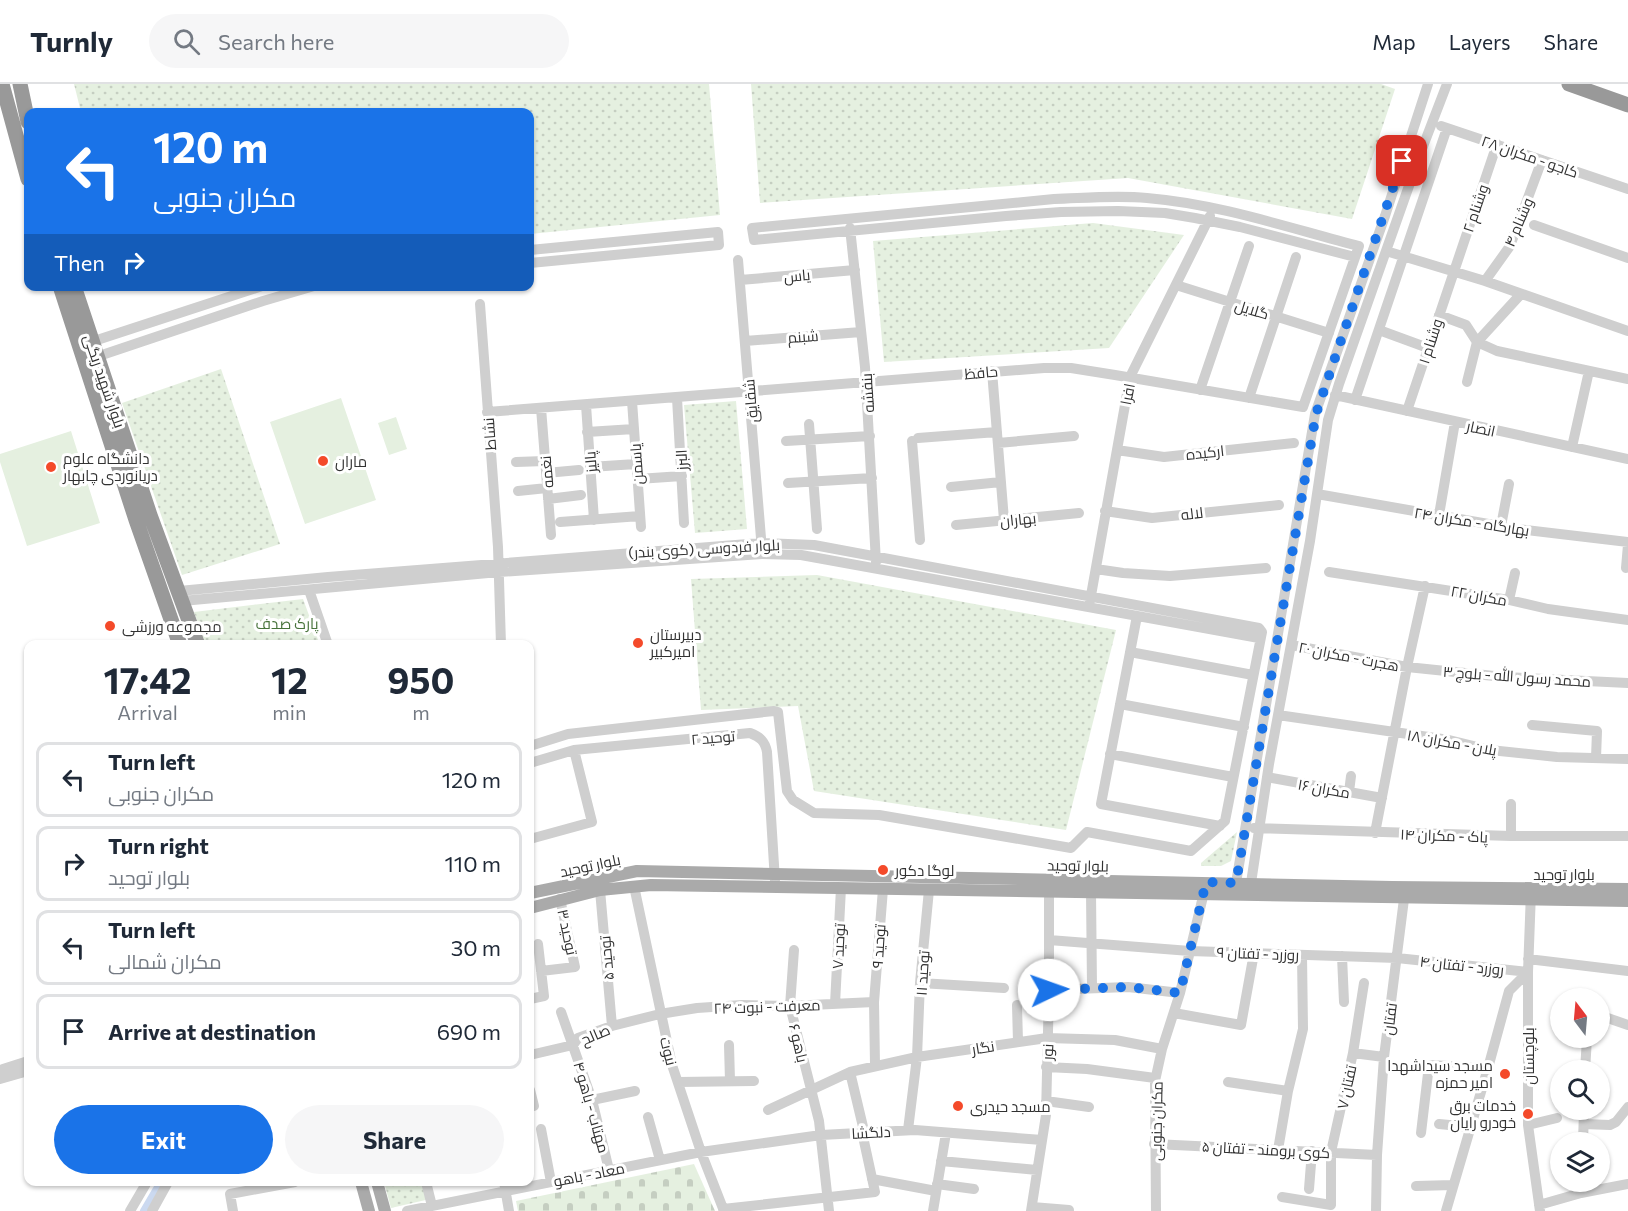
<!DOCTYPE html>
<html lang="en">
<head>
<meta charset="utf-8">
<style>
	:root { --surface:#fff; --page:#f6f6f7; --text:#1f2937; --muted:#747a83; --line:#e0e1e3; --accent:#1a73e8 }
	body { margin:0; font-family:Commissioner,Cairo,sans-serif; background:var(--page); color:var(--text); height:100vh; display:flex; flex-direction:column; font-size:22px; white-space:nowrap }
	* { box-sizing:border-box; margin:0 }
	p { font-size:20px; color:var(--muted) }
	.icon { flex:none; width:33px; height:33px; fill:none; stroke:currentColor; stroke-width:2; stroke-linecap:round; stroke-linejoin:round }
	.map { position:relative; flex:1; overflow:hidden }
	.details { position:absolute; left:24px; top:556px; width:510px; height:546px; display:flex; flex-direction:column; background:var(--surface); border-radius:12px; box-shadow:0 2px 4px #0004 }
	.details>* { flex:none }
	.banner { position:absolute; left:24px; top:24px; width:510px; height:183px; border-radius:12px; box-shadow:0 2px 4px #0004; background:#1a73e8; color:#fff; overflow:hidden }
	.needle { width:39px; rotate:344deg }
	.buttons { position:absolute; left:1550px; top:904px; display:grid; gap:12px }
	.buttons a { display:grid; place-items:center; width:60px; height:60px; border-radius:50%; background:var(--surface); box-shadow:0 2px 4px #0004; font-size:30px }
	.pin { position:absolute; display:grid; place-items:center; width:51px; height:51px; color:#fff; margin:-26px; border-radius:12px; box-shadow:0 3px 9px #0006 }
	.me { position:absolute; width:66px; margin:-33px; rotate:87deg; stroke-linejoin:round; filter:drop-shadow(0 0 4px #0008) }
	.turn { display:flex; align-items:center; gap:21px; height:126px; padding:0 30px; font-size:27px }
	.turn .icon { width:78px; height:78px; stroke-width:2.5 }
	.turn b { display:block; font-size:42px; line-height:51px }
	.then { display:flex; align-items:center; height:57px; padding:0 30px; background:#0003; gap:12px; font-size:22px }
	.eta { display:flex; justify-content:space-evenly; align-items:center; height:102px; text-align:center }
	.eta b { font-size:36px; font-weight:700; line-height:42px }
	.primary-button { display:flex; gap:12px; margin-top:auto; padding:12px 30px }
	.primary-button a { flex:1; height:69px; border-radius:36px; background:var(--accent); color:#fff; font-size:24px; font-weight:700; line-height:69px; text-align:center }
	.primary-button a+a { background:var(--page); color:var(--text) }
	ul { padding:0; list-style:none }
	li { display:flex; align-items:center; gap:18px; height:75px; margin:0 12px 9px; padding:0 18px; border:3px solid var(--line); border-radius:12px }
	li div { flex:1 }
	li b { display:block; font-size:22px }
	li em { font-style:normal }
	header { display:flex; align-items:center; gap:36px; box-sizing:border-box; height:84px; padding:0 30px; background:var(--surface); border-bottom:2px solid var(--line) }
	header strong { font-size:28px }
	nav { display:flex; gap:33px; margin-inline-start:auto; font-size:21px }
	.search { width:420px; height:54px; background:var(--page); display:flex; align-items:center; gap:15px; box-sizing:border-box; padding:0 21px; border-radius:33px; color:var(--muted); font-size:22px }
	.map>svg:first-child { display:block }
	.green { fill:url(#green-dots) }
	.cemetery { fill:url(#cemetery-stones) }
	.pitch { fill:#e5f0e0 }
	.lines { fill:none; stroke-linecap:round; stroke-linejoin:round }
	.canal { stroke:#cbd9f0; stroke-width:8 }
	.minor { stroke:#cfcfcf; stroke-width:10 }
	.major { stroke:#aaa; stroke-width:12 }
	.highway { stroke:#999; stroke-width:15 }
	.route { stroke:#1a73e8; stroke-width:10; stroke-dasharray:0 18 }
	.poi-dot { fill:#f44a2a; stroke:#fff; stroke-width:2 }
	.labels { text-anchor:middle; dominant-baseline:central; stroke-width:6; stroke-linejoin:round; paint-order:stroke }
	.street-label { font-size:15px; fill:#323232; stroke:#fff }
	.poi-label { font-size:15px; fill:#323232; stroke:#fff; text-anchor:start }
	.park-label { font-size:15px; fill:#48733b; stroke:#fff }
</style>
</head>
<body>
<header>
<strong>Turnly</strong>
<div class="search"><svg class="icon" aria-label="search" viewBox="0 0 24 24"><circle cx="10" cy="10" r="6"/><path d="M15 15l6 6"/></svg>Search here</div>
<nav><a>Map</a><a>Layers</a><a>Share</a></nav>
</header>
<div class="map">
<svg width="1628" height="1127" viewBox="0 0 1628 1127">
	<defs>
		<pattern id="green-dots" width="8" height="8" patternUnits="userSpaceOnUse" patternTransform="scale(1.5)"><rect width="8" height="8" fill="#e5f0e0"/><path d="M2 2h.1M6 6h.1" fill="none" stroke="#c5cec1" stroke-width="1.8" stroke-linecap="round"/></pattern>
		<pattern id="cemetery-stones" width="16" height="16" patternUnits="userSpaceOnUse" patternTransform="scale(1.5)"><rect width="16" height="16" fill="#e5f0e0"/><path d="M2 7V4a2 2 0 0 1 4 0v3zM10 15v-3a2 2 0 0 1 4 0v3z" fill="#c5cec1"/></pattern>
	</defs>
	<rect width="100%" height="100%" fill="#fff"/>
	<path class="green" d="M74,0h635l11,131 -190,19v-122h-449z
		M751,0h630l14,5 -43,130 -224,-41 -368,25z
		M1093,139l91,12 -75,113 -225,14 -11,-121z
		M221,285l59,175 -98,31 -60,-172z
		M736,317l11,128 -52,4 -11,-128z
		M817,491l299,55 -50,200 -252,-39 -16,-85 -97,4 -10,-131z
		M303,515l17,46h-114l-12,-33z
		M1237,748l-6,29 -10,5h-20v-3z
		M384,1098h41l5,17 -39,9z"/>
	<path class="cemetery" d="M694,1080l21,47h-197l-2,-10z"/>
	<path class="pitch" d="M341,314l35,102 -71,24 -35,-102z
		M396,333l11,32 -18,6 -11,-32z
		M71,347l29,92 -73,23 -27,-84v-8z"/>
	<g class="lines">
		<path class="canal" d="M144,1127l17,-29"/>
		<path class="minor" d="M1428,0l-43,132 -70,198 -79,469 6,12 9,-12 18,-119 41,-223 18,-121 11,-36 83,-235 25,-65
			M1441,42l187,63
			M1534,141l94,33
			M850,144l15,139 11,195
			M530,166l188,-18 1,13 -189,18
			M1386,167l99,30 143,50
			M738,176l24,290
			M740,196l115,-10
			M1485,197l25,-35 32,-86
			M1176,201l153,48
			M480,220l18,243 3,98
			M1439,231l27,10 11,17 20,9 131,28
			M1379,246l49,18
			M745,257l116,-9
			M91,258l171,-56
			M96,273l167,-56 51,-15
			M992,287l12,149
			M1467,298l10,-40 44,-48
			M1200,306l49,-144
			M1335,311l293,64
			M677,314l7,125
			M1249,314l47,-141
			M1355,316l92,-272
			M632,317l9,126
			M586,321l8,115
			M541,324l10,127
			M1407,327l90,-267
			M487,328l557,-44h27l44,7 188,32 56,-161c-70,-18 -140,-42 -212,-48 -31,-3 -62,0 -93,1l-302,29 2,12 252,-24 55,-4 57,-1 47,2 30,5 45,9 115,30
			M809,340l8,105
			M587,348l47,-3
			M918,354l79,-6
			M786,357l84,-5
			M912,357l8,99
			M998,359l76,-7
			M1572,363l17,-76
			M1117,366l47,7 130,-14
			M516,378l29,-1
			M590,383l46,-3
			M546,389l33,-3
			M638,395l44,-3
			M788,399l84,-5
			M951,403l50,-5
			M518,407l29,-3
			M1317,410l200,35 111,13
			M548,415l33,-4
			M1105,427l47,7 127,-13
			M1439,431l16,-93
			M560,438l80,-6
			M956,441l123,-12
			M1501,442l8,-42
			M1626,484l2,-23
			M1096,485l27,4 47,3 96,-8
			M1329,488l180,28 39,9 80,11
			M309,506l19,55
			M179,507l149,-14 433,-34 53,2 445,83 3,4 -37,189 -34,30 -104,-19 -16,16 -192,-33 -65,-2 -21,-13 -6,-9 -9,-79 -4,-1 -206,23 -38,12
			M1509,516l6,-27
			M182,517l317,-29 263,-18 39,1 458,83
			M1090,517l40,-224 80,-161
			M1137,532l-36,188 119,22
			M1291,561l116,22 97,10 124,6
			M1130,568l123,23
			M1120,620l124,23
			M1278,631l171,25 41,10 67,7 71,2
			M1532,641l65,6 -1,27
			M1110,670l123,23
			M530,679l44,-13 176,-17c10,4 15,8 17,19l8,129
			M1267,693l115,21
			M1349,708l2,-16
			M1254,744l257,8h117
			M1375,749l32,-166 18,-81
			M1511,752v-32
			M530,755l62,-17 -18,-72
			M634,802l38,179 29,87 23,59
			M600,806l12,136
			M1091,808l1,96
			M1531,808l-3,80v153l12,86
			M1049,856l141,11 207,7 131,14
			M794,866l-4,56 29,115 10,90
			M1342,872l2,46
			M1528,875l100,12
			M541,887l34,-4 -15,-68
			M920,899l84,5
			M1049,906l79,-3 52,6
			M530,915l14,-3 -6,-52
			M835,920l6,-116
			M1017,921l1,37
			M561,928l31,88 17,70
			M1174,929l67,12 13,-72
			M1599,931l29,10
			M729,961l1,36
			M1353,969l11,-70
			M530,971l43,-10 5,-7 34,-12 48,-12 37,-6 45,-3 48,1 84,-4
			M875,981l-1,-63 9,-113
			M1046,983l41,2 68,9
			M1585,987l2,-33
			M0,988l3,-3 25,-8
			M850,988l14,59
			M0,995l28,-8
			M678,998l76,-1
			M1228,998l60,9 -10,59
			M530,1006l4,16
			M1288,1007l15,-62 -1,-74
			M592,1016l43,-9
			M1046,1017l43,6
			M768,1026l82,-38 67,-15 130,-19 68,2 47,9
			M648,1033l12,43
			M1439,1040l31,3
			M1584,1040l26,1 6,-3 12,-15
			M1528,1041l29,-7
			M541,1045l10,53
			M908,1046l9,-73 3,-74 9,-93
			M1421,1049l8,-68 59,3
			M1583,1059l1,-33
			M1154,1060l223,11
			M941,1077l96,9
			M872,1095l64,12
			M426,1098l6,24
			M504,1098l5,29
			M937,1100l37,5
			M1416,1102l37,-1
			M1309,1105l3,-38
			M1282,1113l49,8v-53l22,-99 31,4
			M1539,1121l42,-12 47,-9
			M1032,1123l37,3
			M723,1125l152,-17 -13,-60
			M130,1127l17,-29
			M152,1127l16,-29
			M233,1127l-3,-17 65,-12
			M407,1127l294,-59 120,-17 94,-5 127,10
			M933,1127l13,-78
			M1031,1127l15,-96 3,-125v-99
			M1156,1127l-1,-130 7,-32 18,-56 25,-105
			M1376,1127l1,-56 7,-98 20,-158
			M1446,1127l42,-143 21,-77 19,-19"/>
		<path class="major" d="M530,809l107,-22 755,16 236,2
			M530,824l70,-18 51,-5 977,16
			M361,1098l8,29
			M377,1098l8,29"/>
		<path class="highway" d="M2,0l26,95
			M20,0l8,38
			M1569,0l59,21
			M60,202l76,234 44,125
			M74,202l76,229 48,130"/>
	</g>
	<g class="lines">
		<path class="route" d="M1049,906l79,-3 52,6 26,-111 30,1 80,-469 86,-253"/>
	</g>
	<g class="poi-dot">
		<circle cx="323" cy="377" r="6"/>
		<circle cx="51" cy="383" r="6"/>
		<circle cx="110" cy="542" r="6"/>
		<circle cx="638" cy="559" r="6"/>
		<circle cx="883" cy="786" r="6"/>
		<circle cx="1505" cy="990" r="6"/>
		<circle cx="958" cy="1022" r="6"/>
		<circle cx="1528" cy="1030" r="6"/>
	</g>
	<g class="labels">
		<g class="street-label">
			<text transform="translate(1530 72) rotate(19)">کاجو - مکران ۲۸</text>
			<text transform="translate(1475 124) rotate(-71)">وشنام ۲</text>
			<text transform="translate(1518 138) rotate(-67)">وشنام ۴</text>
			<text transform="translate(797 191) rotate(-5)">یاس</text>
			<text transform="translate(1252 225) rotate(17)">گلایل</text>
			<text transform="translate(803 252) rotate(-4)">شبنم</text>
			<text transform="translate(1430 257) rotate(-72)">وشنام ۱</text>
			<text transform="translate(981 288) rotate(-5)">حافظ</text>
			<text transform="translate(105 297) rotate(71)">بلوار شهید ریگی</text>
			<text transform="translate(867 309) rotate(-94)">بنفشه</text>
			<text transform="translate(1127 310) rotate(-79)">افرا</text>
			<text transform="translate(750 317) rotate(-95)">شقایق</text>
			<text transform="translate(1481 344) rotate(12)">انصار</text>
			<text transform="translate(489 350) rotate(-94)">نشاط</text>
			<text transform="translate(1205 368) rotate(-6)">ارکیده</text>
			<text transform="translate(681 376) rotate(-93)">البرز</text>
			<text transform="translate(590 378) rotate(-95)">پالیز</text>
			<text transform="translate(636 380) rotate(-94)">یاسمن</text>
			<text transform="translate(546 388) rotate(-95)">نغمه</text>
			<text transform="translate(1192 429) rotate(-7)">لاله</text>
			<text transform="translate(1018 435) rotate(-6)">بهاران</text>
			<text transform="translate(1472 437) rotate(9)">بهارگاه - مکران ۲۴</text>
			<text transform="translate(704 464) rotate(-3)">بلوار فردوسی (کوی بندر)</text>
			<text transform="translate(1479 511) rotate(10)">مکران ۲۲</text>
			<text transform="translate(1349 572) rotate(11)">هجرت - مکران ۲۰</text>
			<text transform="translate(1517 592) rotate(4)">محمد رسول الله - بلوچ ۳</text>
			<text transform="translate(713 653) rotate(-5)">توحید ۲</text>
			<text transform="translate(1452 658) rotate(10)">پلان - مکران ۱۸</text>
			<text transform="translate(1324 704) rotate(10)">مکران ۱۶</text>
			<text transform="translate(1444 751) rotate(2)">پاک - مکران ۱۴</text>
			<text transform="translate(590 781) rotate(-12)">بلوار توحید</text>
			<text transform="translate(1078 781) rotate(1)">بلوار توحید</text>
			<text x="1564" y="790">بلوار توحید</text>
			<text transform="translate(568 848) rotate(78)">توحید ۳</text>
			<text transform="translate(838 862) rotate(-87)">توحید ۷</text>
			<text transform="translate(878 862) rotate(-86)">توحید ۹</text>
			<text transform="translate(1258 869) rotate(2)">روزرد - تفتان ۹</text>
			<text transform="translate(606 874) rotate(-95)">توحید ۵</text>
			<text transform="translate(1462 881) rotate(6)">روزرد - تفتان ۴</text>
			<text transform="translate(922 889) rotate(-86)">توحید ۱۱</text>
			<text transform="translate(767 922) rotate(-2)">معرفت - نبوت ۲۴</text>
			<text transform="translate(1389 935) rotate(-83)">تفتان</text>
			<text transform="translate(595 950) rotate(-23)">صالح</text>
			<text transform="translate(799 959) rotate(77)">باهو ۶</text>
			<text transform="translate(983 963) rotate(-9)">نگار</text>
			<text transform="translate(669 967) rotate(76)">نبوت</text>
			<text transform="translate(1047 968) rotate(-87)">نور</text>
			<text transform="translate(1528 972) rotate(-90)">بلوچستان</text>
			<text transform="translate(1346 1003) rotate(-78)">تفتان ۷</text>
			<text transform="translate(592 1023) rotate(74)">مهتاب - باهو ۴</text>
			<text transform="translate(1156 1037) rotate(-89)">مکران جنوبی</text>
			<text transform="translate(871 1048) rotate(-3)">دلگشا</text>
			<text transform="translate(1266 1065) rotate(3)">کوی برومند - تفتان ۵</text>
			<text transform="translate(589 1090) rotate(-11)">معاد - باهو</text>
		</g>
		<g class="poi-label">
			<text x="63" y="374">دانشگاه علوم<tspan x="63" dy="17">دریانوردی چابهار</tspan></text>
			<text x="335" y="377">ماران</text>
			<text x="122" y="542">مجموعه ورزشی</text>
			<text x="650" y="550">دبیرستان<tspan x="650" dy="17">امیرکبیر</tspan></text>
			<text x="895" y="786">لوگا دکور</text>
			<text x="1493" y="981" text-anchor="end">مسجد سیداشهدا<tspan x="1493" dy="17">امیر حمزه</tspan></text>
			<text x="1516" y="1021" text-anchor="end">خدمات برق<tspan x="1516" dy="17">خودرو رایان</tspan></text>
			<text x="970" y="1022">مسجد حیدری</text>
		</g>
		<g class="park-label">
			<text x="287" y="539">پارک صدف</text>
		</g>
	</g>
</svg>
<div class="buttons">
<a><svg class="needle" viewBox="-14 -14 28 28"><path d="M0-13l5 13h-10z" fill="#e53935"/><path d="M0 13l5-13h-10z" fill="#747a83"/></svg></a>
<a><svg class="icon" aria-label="search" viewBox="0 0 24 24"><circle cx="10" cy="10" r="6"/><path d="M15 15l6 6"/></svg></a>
<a><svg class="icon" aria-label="layers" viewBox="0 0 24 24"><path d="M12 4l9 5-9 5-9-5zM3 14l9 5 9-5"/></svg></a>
</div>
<div class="pin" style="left:1402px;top:77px;background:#d93025"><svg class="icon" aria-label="arrive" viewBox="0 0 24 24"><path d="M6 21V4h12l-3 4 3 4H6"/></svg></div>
<svg class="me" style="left:1049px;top:906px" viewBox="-20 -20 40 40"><circle r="19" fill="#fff"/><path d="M0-13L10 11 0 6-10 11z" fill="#1a73e8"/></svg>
<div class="banner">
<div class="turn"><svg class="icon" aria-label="left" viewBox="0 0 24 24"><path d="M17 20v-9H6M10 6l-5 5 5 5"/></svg><div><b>120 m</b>مکران جنوبی</div></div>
<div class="then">Then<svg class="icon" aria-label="right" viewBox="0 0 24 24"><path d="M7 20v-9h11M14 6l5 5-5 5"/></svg></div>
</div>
<section class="details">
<div class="eta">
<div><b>17:42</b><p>Arrival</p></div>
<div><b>12</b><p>min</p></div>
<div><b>950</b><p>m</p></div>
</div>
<ul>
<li><svg class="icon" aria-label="left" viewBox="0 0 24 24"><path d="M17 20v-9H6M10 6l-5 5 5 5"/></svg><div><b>Turn left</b><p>مکران جنوبی</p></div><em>120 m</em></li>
<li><svg class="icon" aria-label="right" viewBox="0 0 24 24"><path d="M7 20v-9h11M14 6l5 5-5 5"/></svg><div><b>Turn right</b><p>بلوار توحید</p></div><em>110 m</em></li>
<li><svg class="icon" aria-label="left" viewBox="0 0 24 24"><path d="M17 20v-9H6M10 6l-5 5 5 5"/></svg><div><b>Turn left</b><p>مکران شمالی</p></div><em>30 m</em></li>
<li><svg class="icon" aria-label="arrive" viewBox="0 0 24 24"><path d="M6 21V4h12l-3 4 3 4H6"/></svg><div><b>Arrive at destination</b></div><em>690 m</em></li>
</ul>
<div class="primary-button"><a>Exit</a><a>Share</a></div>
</section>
</div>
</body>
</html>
